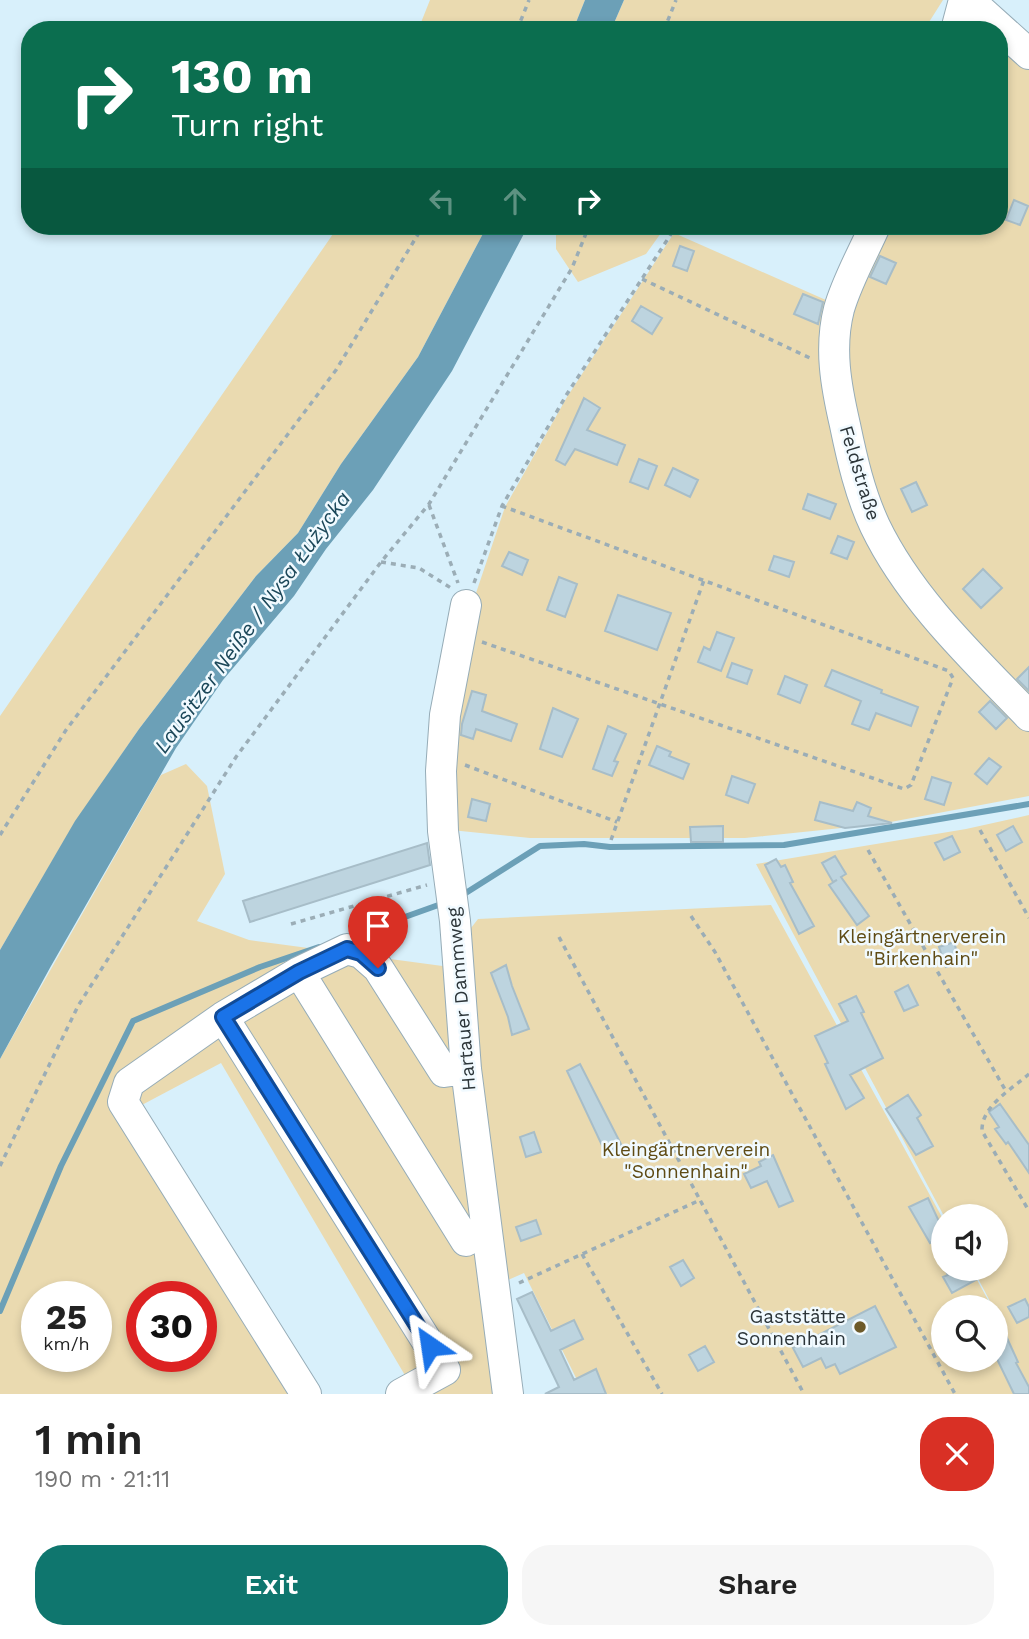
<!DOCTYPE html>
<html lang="en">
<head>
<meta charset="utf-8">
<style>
	:root { --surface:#fff; --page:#f6f6f6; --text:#222; --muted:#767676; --accent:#0f766e }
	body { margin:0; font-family:"Work Sans",sans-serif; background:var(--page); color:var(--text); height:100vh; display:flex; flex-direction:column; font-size:26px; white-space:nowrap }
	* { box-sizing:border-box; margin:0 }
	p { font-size:23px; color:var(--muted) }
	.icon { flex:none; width:38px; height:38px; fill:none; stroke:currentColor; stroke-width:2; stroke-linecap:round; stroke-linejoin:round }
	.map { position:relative; height:1394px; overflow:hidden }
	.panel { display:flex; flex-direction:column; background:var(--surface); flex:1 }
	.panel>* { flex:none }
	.hud { position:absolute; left:21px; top:21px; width:987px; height:214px; border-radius:28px; box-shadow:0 4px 10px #0003; background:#0b6e4f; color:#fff; overflow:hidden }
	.controls { position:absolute; left:931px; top:1204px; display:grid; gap:14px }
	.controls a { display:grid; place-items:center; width:77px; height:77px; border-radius:50%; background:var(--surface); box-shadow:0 4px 10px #0003; font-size:35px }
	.speed { position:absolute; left:21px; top:1281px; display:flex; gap:14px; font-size:35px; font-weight:700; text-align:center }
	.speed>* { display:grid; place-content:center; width:91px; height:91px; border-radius:50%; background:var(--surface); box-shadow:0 4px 10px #0003; line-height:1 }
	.speed small { font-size:18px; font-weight:400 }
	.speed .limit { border:10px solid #d22; background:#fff; color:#111 }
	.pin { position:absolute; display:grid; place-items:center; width:60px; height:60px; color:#fff; margin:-72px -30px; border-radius:50% 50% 50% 0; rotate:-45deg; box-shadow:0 0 7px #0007 }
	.pin .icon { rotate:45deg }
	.me { position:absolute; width:77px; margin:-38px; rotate:328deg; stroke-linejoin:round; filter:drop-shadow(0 0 5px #0008) }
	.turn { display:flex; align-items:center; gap:24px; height:147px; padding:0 35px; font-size:32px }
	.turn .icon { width:91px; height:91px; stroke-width:2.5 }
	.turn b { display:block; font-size:49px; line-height:60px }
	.lanes { display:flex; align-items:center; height:66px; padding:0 35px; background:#0003; justify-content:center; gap:35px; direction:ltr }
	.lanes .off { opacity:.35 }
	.round { display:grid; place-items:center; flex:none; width:74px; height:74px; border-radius:28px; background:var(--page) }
	.head { display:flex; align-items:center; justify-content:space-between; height:119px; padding:0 35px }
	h1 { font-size:42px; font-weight:600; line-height:52px }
	.primary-button { display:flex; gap:14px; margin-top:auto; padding:14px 35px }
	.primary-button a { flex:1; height:80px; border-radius:28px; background:var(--accent); color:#fff; font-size:28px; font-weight:600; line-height:80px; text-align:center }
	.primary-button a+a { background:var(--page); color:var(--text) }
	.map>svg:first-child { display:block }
	.green { fill:#eadab0; fill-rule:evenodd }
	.water { fill:#6ca0b7 }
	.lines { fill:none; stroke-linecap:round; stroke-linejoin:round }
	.stream { stroke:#6ca0b7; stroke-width:6 }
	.building { fill:#bdd4df; stroke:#a7bdc8; stroke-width:2 }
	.minor-casing { stroke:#96acb7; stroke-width:32 }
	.path { stroke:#9badb6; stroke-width:3.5; stroke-dasharray:5 5; stroke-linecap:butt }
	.minor { stroke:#fff; stroke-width:30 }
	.route-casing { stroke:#114b97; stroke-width:18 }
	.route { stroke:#1a73e8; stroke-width:12 }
	.poi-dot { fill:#6d5a29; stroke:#f1faff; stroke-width:2.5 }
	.labels { text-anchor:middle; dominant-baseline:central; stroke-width:5; stroke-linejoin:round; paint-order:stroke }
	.street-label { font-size:19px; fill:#2c3539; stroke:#f1faff }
	.park-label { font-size:19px; fill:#5f4b14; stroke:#f1faff }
	.poi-label { font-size:19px; fill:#2c3539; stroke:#f1faff; text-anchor:end }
	.water-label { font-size:21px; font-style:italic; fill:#1b4759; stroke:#f1faff }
</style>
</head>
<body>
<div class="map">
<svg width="1029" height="1394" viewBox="0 0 1029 1394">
	<rect width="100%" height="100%" fill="#d8f0fb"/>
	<path class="green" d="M430,0h155l-12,30h-155z
		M624,0h319l-19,30h-313z
		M999,33l30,27v649l-143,-172 -51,-187 44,-124h120z
		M336,226h151l-69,131 -77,107 -43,69 -42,43 -117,153 -64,93 -75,128v-234l333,-482z
		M556,226h110l-20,28 -68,28 -22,-33z
		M674,233l161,71 43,234 151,184v74l-149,28 -135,14h-215l-79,-8 4,-109 18,-119 32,-95 62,-110z
		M186,764l21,22 18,88 -28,47 52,19 201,27 47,427h-81l-195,-331 -98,52 172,279h-295v-335l161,-284zM37,1297h59v59h-59zM142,1297h59v59h-59z
		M1029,815v579h-445l-60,-121 -25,11 -35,-347 14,-18 293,-14 172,314v50h28l21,38h-49v53h53v-46l2,2 -2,-9h-3l-20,-38h23v-53h-52l-188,-352 210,-35z"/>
	<path class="water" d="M585,0h39l-13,30h-38z
		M487,226h41l-76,145 -79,119 -47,59 -32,47 -71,84 -47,68 -125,218 -51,93v-109l75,-129 64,-92 117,-153 42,-43 43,-69 77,-107z"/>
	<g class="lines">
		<path class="stream" d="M461,896l79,-50 44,-2 26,3 174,-2 245,-41
			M346,938l98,-35
			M0,1311l61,-145 72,-145 127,-54 59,-20"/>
	</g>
	<path class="building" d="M1014,200l14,6 -8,19 -14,-5z
		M680,246l14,5 -7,20 -14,-5z
		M880,256l16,7 -10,21 -16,-7z
		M803,294l20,8 -5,22 -24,-10z
		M641,306l21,12 -10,16 -20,-13z
		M584,398l16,10 -13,22 38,15 -8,20 -42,-16 -10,16 -9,-5z
		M639,459l18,7 -9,23 -18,-7z
		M673,468l25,12 -8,17 -25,-12z
		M916,482l11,23 -15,7 -11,-23z
		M808,494l28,10 -6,15 -27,-10z
		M838,536l16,6 -7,17 -16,-6z
		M509,552l19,8 -6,15 -20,-9z
		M774,556l20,6 -5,15 -20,-7z
		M983,569l19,19 -21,20 -18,-19z
		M559,577l18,7 -12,33 -18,-7z
		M618,595l53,18 -14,37 -52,-19z
		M717,632l17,6 -13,33 -23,-9 6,-15 6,3z
		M732,663l20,7 -5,14 -20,-7z
		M1029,667v24l-12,-12z
		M832,670l50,20 -1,3 37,14 -7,19 -35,-13 -7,17 -17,-6 9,-23 -36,-15z
		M785,676l22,9 -7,18 -22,-9z
		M472,691l14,4 -4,16 35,13 -6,17 -35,-12 -3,10 -12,-4 1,-11z
		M990,701l17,17 -11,11 -17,-17z
		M553,708l25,11 -16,38 -22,-8z
		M608,726l18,8 -12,27 4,1 -6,14 -19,-7z
		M657,746l14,6 -2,4 20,8 -6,15 -34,-14z
		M989,758l12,9 -14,17 -12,-10z
		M732,776l23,8 -7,19 -22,-8z
		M932,777l19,6 -7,22 -19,-6z
		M472,799l18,5 -4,17 -18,-4z
		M820,802l33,9 4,-9 14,6 -3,8 24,7 -47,5 -30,-8z
		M723,826v16h-32l-1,-15z
		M1013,826l9,16 -16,9 -9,-16z
		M952,836l8,16 -16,8 -9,-17z
		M427,843l3,22 -180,57 -7,-21z
		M835,856l11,18 -5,3 28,39 -12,9 -28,-40 8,-5 -4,2 -11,-19z
		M776,859l5,8 4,-2 8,17 -3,1 24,43 -15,8 -34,-69z
		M954,942l6,21 -14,4 -7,-20z
		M506,965l6,21 17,43 -17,6 -4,-18 -17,-44z
		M908,985l10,20 -14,6 -9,-19z
		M856,996l8,16 -3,1 22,45 -33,17 14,23 -18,11 -21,-45 3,-1 -13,-27 33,-15 -9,-17z
		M580,1064l43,84 -16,8 -40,-85z
		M908,1095l13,20 -4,3 16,28 -17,9 -30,-46z
		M1000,1104l29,41v28l-21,-31 -2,2 -11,-15 4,-2 -10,-15z
		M534,1132l7,20 -15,5 -6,-20z
		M773,1155l20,46 -14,6 -12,-26 -16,7 -7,-14 17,-8 -2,-4z
		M928,1198l15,32v5l-13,8 -21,-36z
		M536,1220l5,14 -20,7 -5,-14z
		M683,1260l11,18 -13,8 -11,-19z
		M945,1269h51l-44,24 -9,-16 5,-2z
		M532,1292l19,39 23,-11 9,19 -23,11 14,30 22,-11 10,25h-61l14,-7 -42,-88z
		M1025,1299l4,8v10l-12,6 -9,-16z
		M875,1306l21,41 -56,27 -5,-10 -9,4 -5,-10 -18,9 -10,-19z
		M996,1314l22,48 -2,1 13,24v7h-15l-18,-37z
		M705,1346l9,16 -16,9 -9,-16z"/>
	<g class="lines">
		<g class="minor-casing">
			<path id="minor" d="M969,0l60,54
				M956,30l8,-30
				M875,226c-12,27 -28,55 -36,83 -10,39 -3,77 6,116 7,34 15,69 30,101 35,73 99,133 154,190
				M466,605l-21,110 -4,56 2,60 12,90 11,148 42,325
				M299,972l167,269
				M223,1017l222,353 -44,24
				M306,1394l-183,-292 6,-19 94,-66 76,-45 48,-23 14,4 17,15 66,104 22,-3"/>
		</g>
		<path class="path" d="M517,30l12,-30
			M664,30l12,-30
			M642,279l168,79
			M429,505l29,78
			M381,562l38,6 32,20
			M474,583l28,-77 65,-112 106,-163 6,-5
			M482,642l422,147 7,-4 42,-107 -4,-7 -447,-165
			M465,765l152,57
			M980,830l49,88
			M0,835l66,-105 270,-360 87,-144
			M611,840l93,-260
			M868,850l139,243
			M691,916l24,36 240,442
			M291,924l136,-39
			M559,937l141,263
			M1029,1074c-17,15 -48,32 -47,57l47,80
			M0,1166l78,-160 158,-249 145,-195 48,-58 143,-236 17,-42
			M582,1254l80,140
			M519,1283l181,-83 104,194"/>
		<use href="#minor" class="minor"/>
	</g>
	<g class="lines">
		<g class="route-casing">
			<path id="route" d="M378,968l-17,-15 -14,-4 -48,23 -76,45 207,329"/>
		</g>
		<use href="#route" class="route"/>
	</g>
	<circle class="poi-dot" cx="860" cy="1327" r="7"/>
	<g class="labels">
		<g class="street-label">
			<text transform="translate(860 473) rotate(73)">Feldstraße</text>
			<text transform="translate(461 999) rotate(-95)">Hartauer Dammweg</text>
		</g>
		<g class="park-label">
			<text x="922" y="936">Kleingärtnerverein<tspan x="922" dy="22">"Birkenhain"</tspan></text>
			<text x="686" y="1149">Kleingärtnerverein<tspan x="686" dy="22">"Sonnenhain"</tspan></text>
		</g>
		<g class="poi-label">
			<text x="846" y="1316">Gaststätte<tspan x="846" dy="22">Sonnenhain</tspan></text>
		</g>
		<g class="water-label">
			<text transform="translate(252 622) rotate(-54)">Lausitzer Neiße / Nysa Łużycka</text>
		</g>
	</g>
</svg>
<div class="controls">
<a><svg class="icon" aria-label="sound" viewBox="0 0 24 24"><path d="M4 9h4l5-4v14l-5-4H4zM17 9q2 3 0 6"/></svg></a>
<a><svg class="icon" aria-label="search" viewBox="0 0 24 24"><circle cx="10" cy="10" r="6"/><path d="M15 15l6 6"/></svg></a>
</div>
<div class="speed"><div>25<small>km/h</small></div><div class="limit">30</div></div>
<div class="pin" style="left:378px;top:968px;background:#d93025"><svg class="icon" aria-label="arrive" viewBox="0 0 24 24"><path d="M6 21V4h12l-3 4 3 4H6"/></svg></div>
<svg class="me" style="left:430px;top:1346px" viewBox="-20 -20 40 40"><path d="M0-17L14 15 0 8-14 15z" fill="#1a73e8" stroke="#fff" stroke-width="4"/></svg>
<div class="hud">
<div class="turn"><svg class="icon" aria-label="right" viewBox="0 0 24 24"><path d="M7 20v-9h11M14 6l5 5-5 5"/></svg><div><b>130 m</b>Turn right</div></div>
<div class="lanes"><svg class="icon off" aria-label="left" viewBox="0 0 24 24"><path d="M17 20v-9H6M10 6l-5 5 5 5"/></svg><svg class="icon off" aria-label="ahead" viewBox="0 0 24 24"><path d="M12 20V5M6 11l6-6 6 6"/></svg><svg class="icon" aria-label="right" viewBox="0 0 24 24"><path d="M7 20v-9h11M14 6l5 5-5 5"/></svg></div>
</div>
</div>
<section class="panel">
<div class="head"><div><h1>1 min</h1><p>190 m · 21:11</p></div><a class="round" style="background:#d93025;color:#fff"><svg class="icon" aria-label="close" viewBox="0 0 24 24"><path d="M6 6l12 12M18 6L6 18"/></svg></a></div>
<div class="primary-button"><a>Exit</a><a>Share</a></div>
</section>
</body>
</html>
